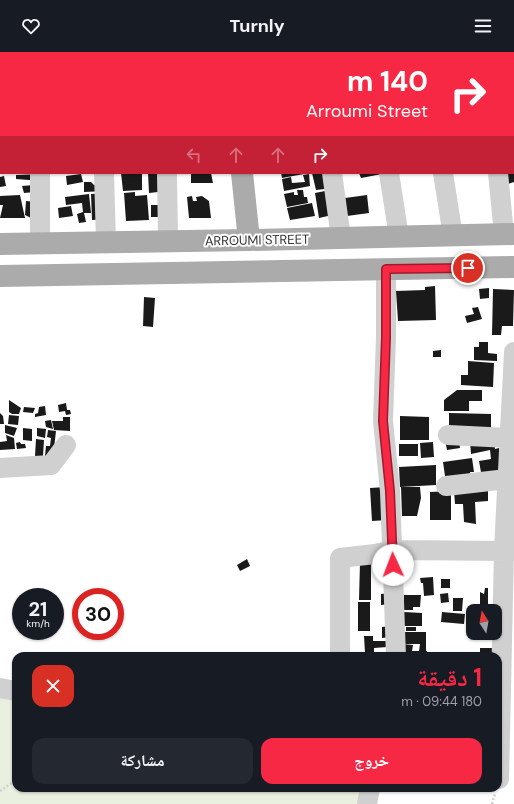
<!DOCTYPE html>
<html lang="ar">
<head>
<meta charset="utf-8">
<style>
	:root { --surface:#171b24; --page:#242831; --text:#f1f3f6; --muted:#9ea1a6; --accent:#f62844 }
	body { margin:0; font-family:"DM Sans","Noto Naskh Arabic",sans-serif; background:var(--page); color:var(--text); direction:rtl; height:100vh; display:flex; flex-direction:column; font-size:15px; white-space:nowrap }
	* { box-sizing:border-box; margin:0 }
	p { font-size:13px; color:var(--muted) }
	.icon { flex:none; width:22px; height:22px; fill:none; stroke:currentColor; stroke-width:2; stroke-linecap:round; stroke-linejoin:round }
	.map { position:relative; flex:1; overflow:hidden; direction:ltr }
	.details { position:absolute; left:12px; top:600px; width:490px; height:140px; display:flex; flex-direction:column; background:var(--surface); border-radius:12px; box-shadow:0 1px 3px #0004; direction:rtl }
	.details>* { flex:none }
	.hud { position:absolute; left:0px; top:0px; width:514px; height:122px; box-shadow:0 1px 3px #0004; direction:rtl; background:#f62844; color:#fff; overflow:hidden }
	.needle { width:26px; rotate:349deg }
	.fabs { position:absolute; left:466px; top:552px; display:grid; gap:8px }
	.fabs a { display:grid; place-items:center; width:36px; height:36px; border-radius:8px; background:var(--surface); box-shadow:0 1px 3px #0004; font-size:20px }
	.speed { position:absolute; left:12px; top:536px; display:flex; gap:8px; font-size:20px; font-weight:700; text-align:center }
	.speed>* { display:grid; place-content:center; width:52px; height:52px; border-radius:50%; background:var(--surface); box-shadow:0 1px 3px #0004; line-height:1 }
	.speed small { font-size:10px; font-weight:400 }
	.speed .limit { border:6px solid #d22; background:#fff; color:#111 }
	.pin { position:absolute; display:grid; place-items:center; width:34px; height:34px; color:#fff; margin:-17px; border:2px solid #fff; border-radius:50%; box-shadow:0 1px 4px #0007 }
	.me { position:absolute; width:44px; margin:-22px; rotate:358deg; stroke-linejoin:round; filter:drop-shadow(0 0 3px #0008) }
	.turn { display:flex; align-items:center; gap:14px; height:84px; padding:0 20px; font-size:18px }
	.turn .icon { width:52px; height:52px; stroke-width:2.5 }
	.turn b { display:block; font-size:28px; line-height:34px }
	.lanes { display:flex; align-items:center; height:38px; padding:0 20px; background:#0003; justify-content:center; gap:20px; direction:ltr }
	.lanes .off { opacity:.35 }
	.round { display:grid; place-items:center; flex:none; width:42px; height:42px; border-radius:12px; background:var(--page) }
	.summary { display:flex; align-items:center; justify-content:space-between; height:68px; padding:0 20px }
	h1 { font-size:24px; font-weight:700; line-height:30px; color:var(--accent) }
	.cta { display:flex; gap:8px; margin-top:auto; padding:8px 20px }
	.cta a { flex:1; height:46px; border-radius:12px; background:var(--accent); color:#fff; font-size:16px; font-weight:700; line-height:46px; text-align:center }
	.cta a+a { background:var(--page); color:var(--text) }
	header { display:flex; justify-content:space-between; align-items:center; height:52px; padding:0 20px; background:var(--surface); font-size:18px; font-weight:700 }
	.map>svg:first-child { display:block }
	.green { fill:#eaf0e0 }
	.building { fill:#1a1a1a }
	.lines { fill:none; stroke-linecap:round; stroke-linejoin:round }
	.path { stroke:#d0d0d0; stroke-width:2.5; stroke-dasharray:2 2; stroke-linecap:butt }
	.minor { stroke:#d0d0d0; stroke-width:20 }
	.major { stroke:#ababab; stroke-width:22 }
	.route-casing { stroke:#a01a2c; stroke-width:10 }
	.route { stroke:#f62844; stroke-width:7 }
	.labels { text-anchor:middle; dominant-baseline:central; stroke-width:4; stroke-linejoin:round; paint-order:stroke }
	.street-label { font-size:13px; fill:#333; stroke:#fff }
</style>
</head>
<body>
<header><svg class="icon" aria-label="menu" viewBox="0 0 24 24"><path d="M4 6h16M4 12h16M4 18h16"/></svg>Turnly<svg class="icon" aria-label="heart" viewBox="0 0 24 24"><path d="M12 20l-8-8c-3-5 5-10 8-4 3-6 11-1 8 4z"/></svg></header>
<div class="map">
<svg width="514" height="752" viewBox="0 0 514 752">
	<rect width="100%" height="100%" fill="#fff"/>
	<path class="green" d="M0,645l16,2v89h348l-5,16h-359z"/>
	<path class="building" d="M121,121h21v17l-19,1z
		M148,121h22l-12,19 -9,1z
		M191,121h20l2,10h-22z
		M281,121h23v1l-22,4z
		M312,121h19l2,15 -17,2z
		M359,121h23v1l-21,4z
		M506,121h8v9l-6,2z
		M43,122l-1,7 -26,-2v-4z
		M81,122l2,8 -16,3 -1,-9z
		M309,122l1,12 -26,5 -2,-12 9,-2 1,6 13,-1 -2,-7z
		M4,124l2,10 -6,1v-10z
		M84,130h7l3,3h12v6l-22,1z
		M46,132v7l-22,2 -2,-7z
		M297,138h6l1,7h3l1,6 -21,4 -3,-13 10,-2v3h4z
		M325,139l16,22 -22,5 -4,-25z
		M135,140v4l12,-1 2,25 -23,1 -2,-28z
		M113,141l1,26 -22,1 -1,-26z
		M89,142l2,19h-7l2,9 -7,1 -2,-9 6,-2 -1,-9 -16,2 -1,-8z
		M20,143l5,23h-25l3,-13h-3v-9z
		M367,143l2,18 -22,3 -2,-18z
		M192,144l1,5h4l-1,-4 6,-1 7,5 2,17h-22l-2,-21z
		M26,149l11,1 -4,17 -8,-4z
		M312,151l3,13 -25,4 -3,-12z
		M151,153h13l9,12h-22z
		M71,154l2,10 -14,2 -1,-10z
		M435,234l1,34 -38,1 -2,-30 29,-1v-3z
		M489,236v10l-9,1 -1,-10z
		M493,237l21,1 -1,36h-11l-1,9h-9z
		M144,245l11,1 -2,29 -10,-1z
		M478,255l4,12 -15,4 -2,-7 9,-2 -2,-6z
		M479,290h9v11l9,1v7l-23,-1v-13h5z
		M441,298v7h-8v-6z
		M468,309l26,2 -1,24 -32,-2v-10h7z
		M457,338h25v11h-13v10h-25v-11z
		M9,348l12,8 -2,6h-7l-3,-2z
		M66,351l1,7h3l1,4 -5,1 -1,-4 -6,1 -1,-7z
		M45,354l1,9 -11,2v-3l3,-1 1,-6z
		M24,355l11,1 -2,5 -10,-1z
		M0,361l3,3 1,8h-4z
		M449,361l42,1v18l-42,-1z
		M9,363l10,1 -1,9 -10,-1z
		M400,364l29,1v23h-29z
		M63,365h7v14l-16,-1 -2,-9h11z
		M51,368l2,9 -7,-2 -1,-6z
		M5,373l12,3 -3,8 -9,-3z
		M23,376l9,1v12l-9,-1z
		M37,376l9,1 -1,9 -8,-2z
		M48,378l8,1 -3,26 -8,-1 1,-10h4l1,-8 -4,-1z
		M6,383l8,3 1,11 -15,1v-8l7,-1z
		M36,387l8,1 -1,16h-8z
		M459,387l1,9 -13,2 -2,-10z
		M494,388l1,9 4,-1 4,27 -21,3 -3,-17 12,-2 -1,-9 -19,4 -1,-13z
		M20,390l1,2h4l1,4 -9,1 -1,-6z
		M433,390l1,15 -13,1 -1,-15z
		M399,392h19v12h-19z
		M472,406l2,14h-4v7l-24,4 -3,-21z
		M436,413v20l-36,2 -1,-20z
		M386,435l2,33 -16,1 -2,-33z
		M401,435h19l1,11 -4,18h-15z
		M488,436v13l-13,1 1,22 -12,-2 -1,-18h-8l-1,-13z
		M451,439v29h-21v-28z
		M247,507l3,7 -10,5 -3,-6z
		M360,510h11v38h-12z
		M433,525l1,18 -10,1 -1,-13h-2l-1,-5z
		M441,527h9v9h-9z
		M485,536h3v23h-8v-19l4,2z
		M390,541v11l-9,1v-11z
		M448,541l1,9 -8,1 -1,-9z
		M404,543h17l-1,12h-7v3h-9z
		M453,546h10l-1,13h-9z
		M358,550h12v29h-12z
		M404,560l18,1v13h-18z
		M442,560l23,2 -1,10 -23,-2z
		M391,574v11l-9,1v-11z
		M406,575h10v4h-10z
		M402,580h24v19h-7l1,-7h-18z
		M485,581h10l4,7 -15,-1z
		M364,584h9v5h20l-6,6 -13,1v5h-9z
		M402,592l11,1 -1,6h15v5h-26z
		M480,596h19v8h-19z"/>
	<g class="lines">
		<path class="path" d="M16,660l-1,13 1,2
			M0,739l16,-11
			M492,752l3,-10"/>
		<path class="minor" d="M39,0v1
			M102,0v1
			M166,0v1
			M374,0v1
			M424,0v1
			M492,0v1
			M40,121v70
			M104,121l2,69
			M167,121l1,68
			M332,121l9,65
			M389,121l10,64
			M443,121l10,63
			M498,121l6,61
			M386,217v68l-3,84 7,70 6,165
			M448,383l61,3
			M0,416l51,-3 15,-20
			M446,434l61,-7
			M340,604v-98l35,-4 18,-4 121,1
			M0,636l16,3
			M499,727l5,-229 10,-198
			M367,752l3,-16"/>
		<path class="major" d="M216,0l4,1
			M513,75h1
			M242,121l7,67
			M0,192l249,-4 265,-6
			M0,224l514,-9"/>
	</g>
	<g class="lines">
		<g class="route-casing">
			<path id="route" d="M393,513l-3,-74 -7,-70 3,-84v-68l82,-1"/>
		</g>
		<use href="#route" class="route"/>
	</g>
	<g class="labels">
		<g class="street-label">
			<text transform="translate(257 188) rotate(-1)">ARROUMI STREET</text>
		</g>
	</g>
</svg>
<div class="fabs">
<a><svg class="needle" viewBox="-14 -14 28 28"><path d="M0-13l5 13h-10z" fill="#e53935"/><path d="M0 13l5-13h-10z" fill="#9ea1a6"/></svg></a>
</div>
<div class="speed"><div>21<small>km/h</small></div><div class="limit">30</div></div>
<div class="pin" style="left:468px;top:216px;background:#d93025"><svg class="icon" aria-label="arrive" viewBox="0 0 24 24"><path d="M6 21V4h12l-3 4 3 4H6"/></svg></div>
<svg class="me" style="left:393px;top:513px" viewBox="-20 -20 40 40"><circle r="19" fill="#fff"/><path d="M0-13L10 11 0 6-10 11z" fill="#f62844"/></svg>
<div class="hud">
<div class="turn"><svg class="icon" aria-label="right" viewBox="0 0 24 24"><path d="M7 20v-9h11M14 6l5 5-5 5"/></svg><div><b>140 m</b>Arroumi Street</div></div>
<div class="lanes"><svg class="icon off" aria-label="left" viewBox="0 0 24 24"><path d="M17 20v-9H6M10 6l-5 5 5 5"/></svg><svg class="icon off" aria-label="ahead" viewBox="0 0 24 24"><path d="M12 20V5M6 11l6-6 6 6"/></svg><svg class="icon off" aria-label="ahead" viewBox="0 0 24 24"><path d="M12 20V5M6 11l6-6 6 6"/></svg><svg class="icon" aria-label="right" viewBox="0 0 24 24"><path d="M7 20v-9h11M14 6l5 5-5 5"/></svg></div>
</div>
<section class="details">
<div class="summary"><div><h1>1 دقيقة</h1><p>180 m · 09:44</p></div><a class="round" style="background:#d93025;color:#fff"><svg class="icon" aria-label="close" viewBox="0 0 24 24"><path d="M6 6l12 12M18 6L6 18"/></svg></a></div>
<div class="cta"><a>خروج</a><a>مشاركة</a></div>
</section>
</div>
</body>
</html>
